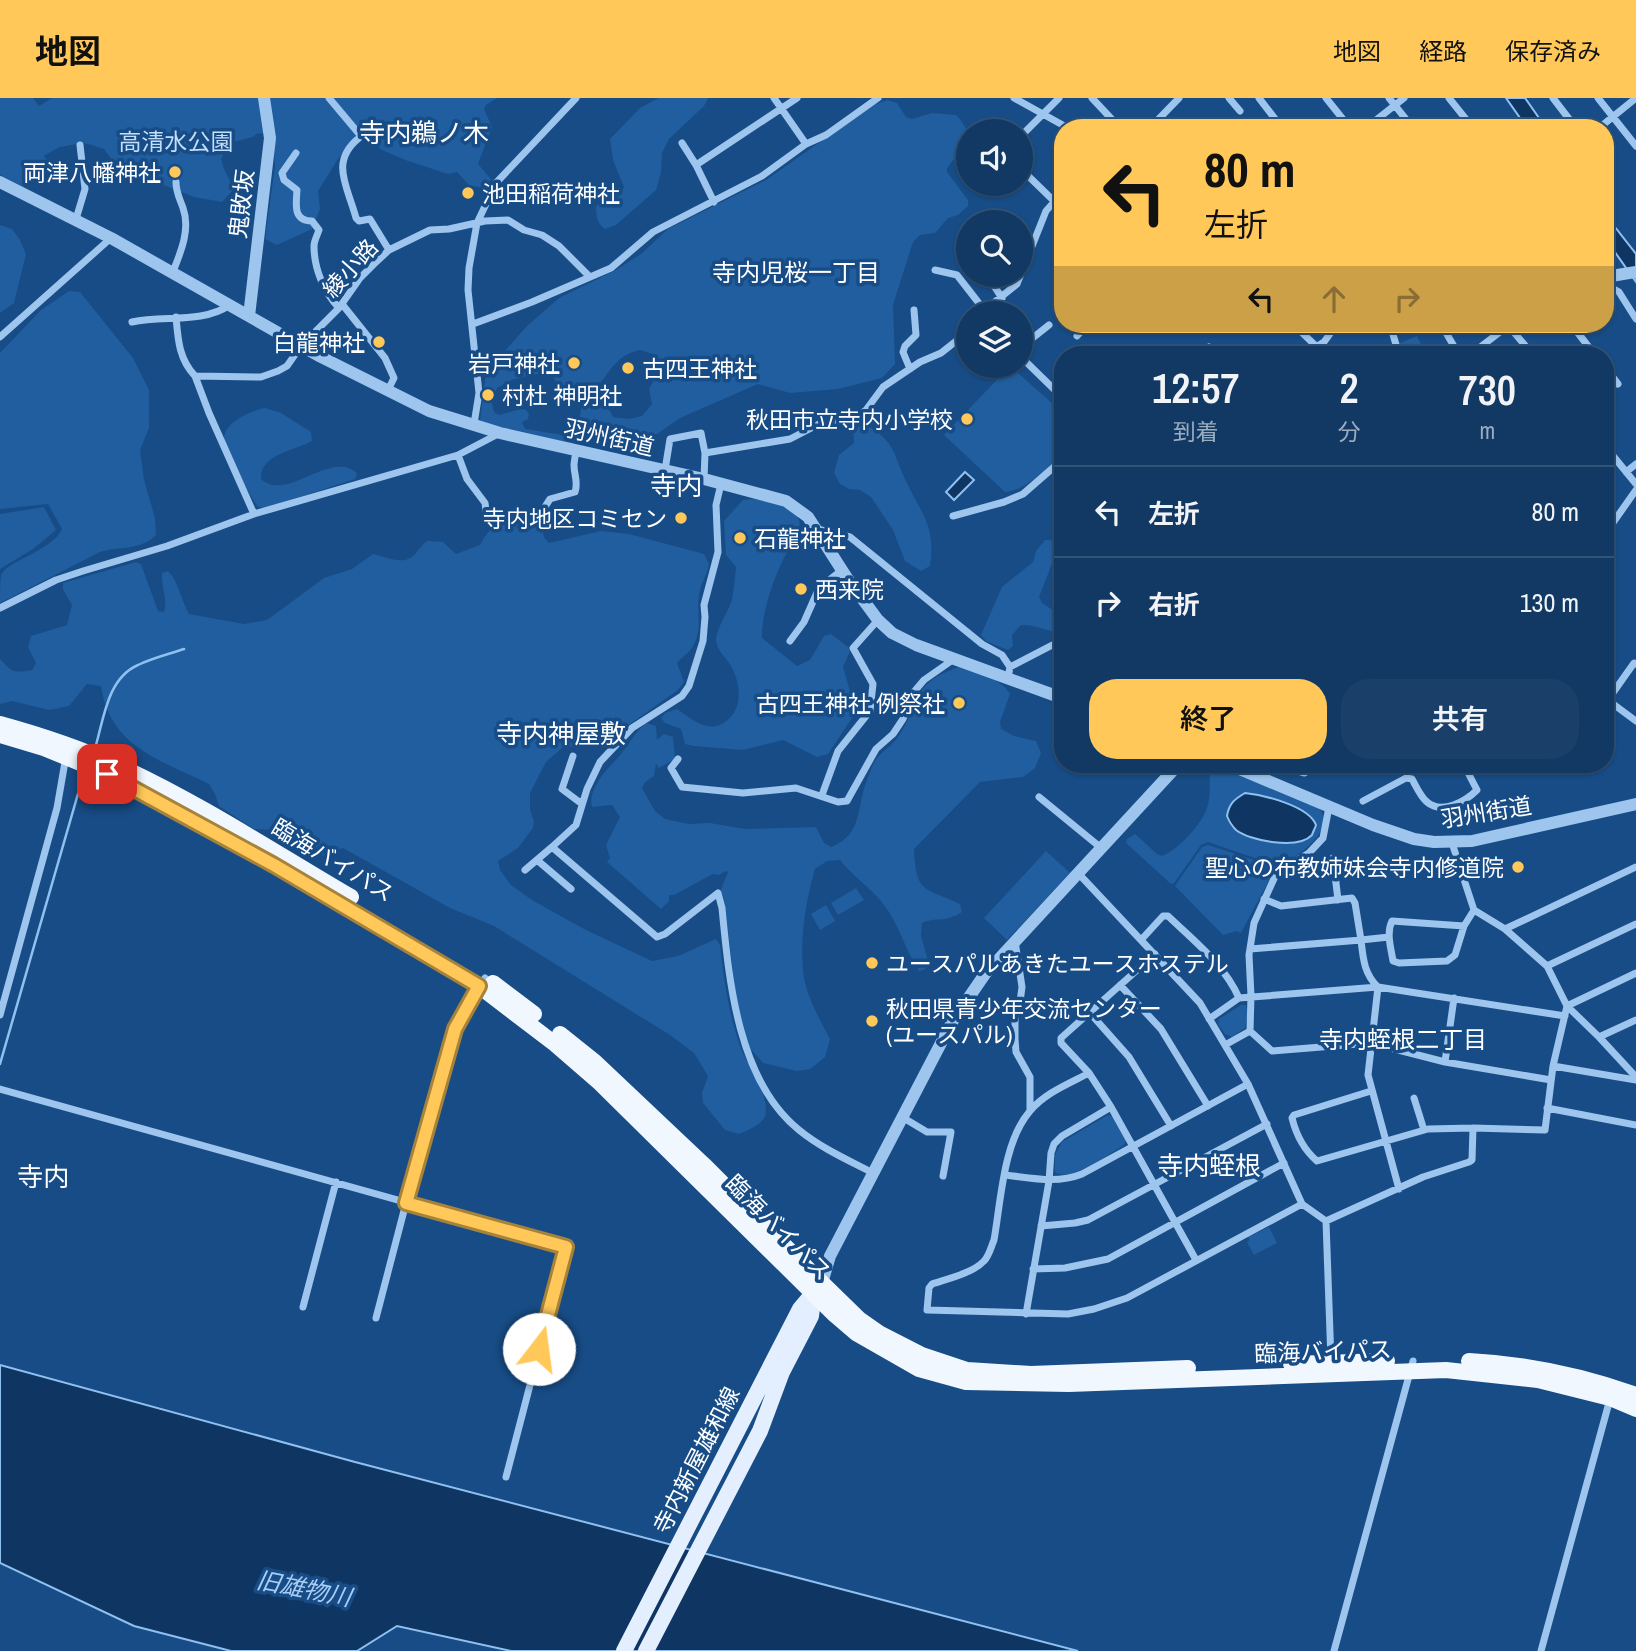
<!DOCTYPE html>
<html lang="ja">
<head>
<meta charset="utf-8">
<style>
	:root { --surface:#113964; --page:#1a406a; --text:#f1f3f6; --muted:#9cacbf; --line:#305378; --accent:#ffc859 }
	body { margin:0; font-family:"Archivo Narrow","Noto Sans JP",sans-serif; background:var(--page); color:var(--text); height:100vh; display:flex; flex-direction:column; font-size:26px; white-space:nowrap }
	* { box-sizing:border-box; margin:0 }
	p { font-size:23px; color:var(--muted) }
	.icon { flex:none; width:38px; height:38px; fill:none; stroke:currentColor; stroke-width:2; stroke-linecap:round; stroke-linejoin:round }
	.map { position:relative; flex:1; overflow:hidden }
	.sheet { position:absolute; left:1054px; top:248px; width:560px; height:427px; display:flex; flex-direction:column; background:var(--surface); border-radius:28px; box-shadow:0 2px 5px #0004,0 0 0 2px var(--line) }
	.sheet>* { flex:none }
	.banner { position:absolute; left:1054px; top:21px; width:560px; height:214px; border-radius:28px; box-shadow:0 2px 5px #0004,0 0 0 2px var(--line); background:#ffc859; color:#111; overflow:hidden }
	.buttons { position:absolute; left:956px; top:21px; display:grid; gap:14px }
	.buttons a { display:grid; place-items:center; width:77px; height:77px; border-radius:50%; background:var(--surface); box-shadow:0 2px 5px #0004,0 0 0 2px var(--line); font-size:35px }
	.pin { position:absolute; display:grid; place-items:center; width:60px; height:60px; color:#fff; margin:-30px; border-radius:14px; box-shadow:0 4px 10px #0006 }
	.me { position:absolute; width:77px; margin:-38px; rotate:15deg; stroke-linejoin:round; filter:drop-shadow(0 0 5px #0008) }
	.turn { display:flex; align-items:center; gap:24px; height:147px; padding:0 35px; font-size:32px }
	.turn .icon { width:91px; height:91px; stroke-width:2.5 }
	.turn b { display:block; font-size:49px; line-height:60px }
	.lanes { display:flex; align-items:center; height:66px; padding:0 35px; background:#0003; justify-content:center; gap:35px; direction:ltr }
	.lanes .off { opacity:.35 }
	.eta { display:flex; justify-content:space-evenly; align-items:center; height:119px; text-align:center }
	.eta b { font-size:42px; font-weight:600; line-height:49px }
	.primary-button { display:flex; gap:14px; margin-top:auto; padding:14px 35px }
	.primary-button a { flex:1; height:80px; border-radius:28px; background:var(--accent); color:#111; font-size:28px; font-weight:600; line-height:80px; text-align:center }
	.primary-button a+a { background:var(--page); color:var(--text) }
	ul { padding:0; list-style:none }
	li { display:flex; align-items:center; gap:21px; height:91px; padding:0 35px; border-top:2px solid var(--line) }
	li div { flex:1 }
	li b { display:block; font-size:26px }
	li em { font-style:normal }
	header { display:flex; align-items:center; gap:42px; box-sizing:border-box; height:98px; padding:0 35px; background:var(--accent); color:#111 }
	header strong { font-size:33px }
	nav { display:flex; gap:38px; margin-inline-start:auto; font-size:24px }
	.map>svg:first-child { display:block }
	.green { fill:#205e9f; fill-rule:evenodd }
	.water { fill:#0f3663; stroke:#90c0f0; stroke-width:2 }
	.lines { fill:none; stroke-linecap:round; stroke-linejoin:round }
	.stream { stroke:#90c0f0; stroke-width:2.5 }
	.minor { stroke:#9dc5ed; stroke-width:7 }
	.tertiary { stroke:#9dc5ed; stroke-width:12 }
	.primary { stroke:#e3efff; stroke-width:16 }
	.trunk { stroke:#f1f7ff; stroke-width:16 }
	.route-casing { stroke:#a6823a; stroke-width:18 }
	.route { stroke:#ffc859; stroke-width:12 }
	.poi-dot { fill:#ffc859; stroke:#174c86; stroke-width:2.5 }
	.labels { text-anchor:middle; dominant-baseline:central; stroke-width:7; stroke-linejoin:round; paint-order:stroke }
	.park-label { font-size:23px; fill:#c3defa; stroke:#174c86 }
	.poi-label { font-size:23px; fill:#fff; stroke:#174c86; text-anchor:end }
	.street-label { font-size:23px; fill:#fff; stroke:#174c86 }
	.neighbourhood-label { font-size:24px; fill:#fff; stroke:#174c86 }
	.water-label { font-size:24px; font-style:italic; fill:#a9cef5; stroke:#174c86 }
	.quarter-label { font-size:26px; fill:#fff; stroke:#174c86 }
</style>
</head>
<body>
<header>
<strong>地図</strong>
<nav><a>地図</a><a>経路</a><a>保存済み</a></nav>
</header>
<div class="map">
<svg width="1636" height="1553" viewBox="0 0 1636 1553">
	<rect width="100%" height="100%" fill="#174c86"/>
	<path class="green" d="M0,0h33l6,8 13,-8h445l-11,7 -2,4 8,18 -14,37 13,15 -2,5 -5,4 -15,-3 -12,-13 -9,2 -40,-13 -26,-11 -6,-4 -3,-8 -14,-2 -7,5 -14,18 -20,32 2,18 -8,20 -35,16 -12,-6 10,-73 -2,-34 -17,2 -3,3 -24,6 -8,16 3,10 10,20 -12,13 -28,-5 -28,-11 -36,-9 -13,-10 -13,-18 -12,-4 -9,-2 -23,4 -15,8 -1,2 6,4 -1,4 -13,4 -12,18 -24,-12z
		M659,0h49l-4,8 -35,33 -7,14 -1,20 -5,17 -40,35 -11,4c-8,-5 -9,-14 -9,-22l2,-3c14,1 20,-5 26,-17l-11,-27 -3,-21 30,-31z
		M888,2l9,3 9,14 6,2 20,-6 24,2c22,23 8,31 -9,53v4l21,28v6l-10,9 -10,3 -13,15 -15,2 -7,7 -20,63 2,59 -13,14 -44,11 -48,4 -32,-9 -78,34 -33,23 -61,-6 -15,8 -91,-21 6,-50 41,-46 32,-28 57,-28 25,-16 27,-25 98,-49 107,-75zM640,252l13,4 8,14 -12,21 3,15 -10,12 -13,3 -16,-2 -6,-12 -10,-4 -16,8 -4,23 -14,3 -38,-6 -3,-7 6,-3 1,-5 -3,-4 -5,-1 -22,6 -5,-3 -3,-12 6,-12 14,-8 31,-7 11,3 7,15 9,8c43,-6 33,-41 71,-49z
		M0,127l12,4 8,11 6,14 -12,49 -14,10z
		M69,193l11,1 53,66 16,32v38l-9,22 4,30 11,38 1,17c-16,16 -36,11 -56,17l-100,51c0,-8 0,-20 1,-28 6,-14 52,-25 61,-46l-14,-25 -48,5v-156l41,-43z
		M1417,238l9,19h-24l-4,-11z
		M1010,268l52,46v41c-12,13 -38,39 -57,39l-61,-57z
		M265,310l16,5 30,19 1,9c-18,10 -52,13 -51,38 26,24 69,-30 96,-6l-2,6 -89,29 -8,-1c-7,-10 -33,-56 -34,-66 -2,-18 26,-30 41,-33z
		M865,326c30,18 27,26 40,55 16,35 31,45 25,87l-9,5 -16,-10 -12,-31 -22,-33 -11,-7 -11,-1 -9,-5 -6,-11 5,-18 15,-12 -1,-14z
		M751,401c16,2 42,4 48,21 4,14 -11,28 -16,40 -10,20 -22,56 -21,78l35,28 13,-6 14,-24 7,-2 17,13 2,4 -7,16 13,45 -28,42 -11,3 -34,-17 -40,10 -50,-4 -8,-2 -4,-15 -16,-6 -4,-5 4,-5 12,-4c15,10 30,25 48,13 18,-12 16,-37 7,-54 -4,-9 -16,-18 -16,-28 0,-11 13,-29 16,-41 2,-10 3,-22 4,-32l-10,-12 -2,-34 19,-21z
		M44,409l12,23 -23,19 -33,20v-55z
		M515,411l17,5 8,5 4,18 5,6 52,-12 28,3 75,20 5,10c-2,12 -9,20 -10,32 -3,18 4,33 -6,50 -3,6 -11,11 -16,17l7,19 -6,8 -79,56 -36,1 -17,15 -16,31v17l4,11 -1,7 -15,20 -20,13 2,9 11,15 21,15 54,30 66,31 26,-5 38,-17 4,6c4,35 9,72 22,106 8,18 24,38 24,60 0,13 -16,18 -27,23l-14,-4 -22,-27 -1,-10 6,-17 -14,-23 -24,-18 -176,-109 -44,-18 -107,-60 -19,8 -15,-6 -33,-20 -22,-1 -35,-23 -4,-12 -6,-10c-49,-24 -99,-37 -108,-98l-14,-2 -18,22 -20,4 -37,-9 -12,3v-45c13,14 13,14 32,11l4,-7 -8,-16 3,-11 36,-11 5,-20 -9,-16v-6l73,-21 5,2 17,47 6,1c4,-11 -3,-25 -2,-39l6,-2c11,11 13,29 21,43l55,10 23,-4 57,-42 28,-9 21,-15c14,3 32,13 43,-1 4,-5 6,-8 11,-12l16,1 13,12 24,-9c8,-16 20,-26 35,-36z
		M1045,442h6l6,11 -18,46 3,6 14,9 6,-1v22c-14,-1 -27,-9 -41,-8l-9,10 1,11 -5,4 -22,-9 -5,-6 21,-48 31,-25 3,-11z
		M959,569c17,6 42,11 51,27l-10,28 1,7 13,7 22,5 5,12 -6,15 -12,9 -43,5 -66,67c2,46 11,38 46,55l2,8c-19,12 -25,4 -40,11l-1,13 8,28 -5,6 -5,1c-12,-18 -18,-40 -30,-59 -15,-23 -33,-32 -49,-52l-13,1 -12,8c-10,35 -16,73 -11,109 4,21 16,42 26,61l-5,18 -15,12 -13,2 -34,-8 -15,-17 -11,-39 -12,-102 -4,-16 7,-17 -2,-1 -7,4 -6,-1 -39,21h-5v6l-8,8 -54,-47 3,-4 -4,-13 14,-28 -8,-12 -20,2c-5,-20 17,-39 29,-53 9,-12 13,-20 25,-31l10,3 1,14 7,-6 9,3 2,22 -16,9 -3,-4 -2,12 -9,6 -3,6 13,23 10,8 24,5 21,-1 35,6 71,-2 8,16 7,4c34,-13 24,-42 38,-72 2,-6 5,-14 10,-19 6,-7 14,-11 19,-19 24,-35 11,-53 61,-70z
		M1217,668l102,42c18,23 -23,50 -41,58l-70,-24 -7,3 -27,38 -3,1 -45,-41 1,-4 8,-5 22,20 5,2c17,-7 39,-31 45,-48 4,-11 2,-26 3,-38l1,-3zM1256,696l50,18 -3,29 -23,2z
		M1208,747l68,22 -35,66 -4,-2 -14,4 -48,-49 27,-39z
		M1046,753l24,22 -63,67 -23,-22z
		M856,790l8,12 -26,15 -7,-12z
		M826,807l9,16 -15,9 -9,-16z
		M1241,907h5l2,9 -3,14 -13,9 -7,-3 -7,-10 1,-5z
		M1108,1017l6,2 13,22 -3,6c-15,9 -54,38 -69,27v-17l7,-13z
		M1269,1129l8,16 -23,12 -7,-13 3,-2 -2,-3z"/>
	<path class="water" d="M1506,0h19l21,30h-19z
		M1605,108l10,21 21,27v28l-31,-44z
		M965,374l9,8 -20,20 -8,-8z
		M1245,695c19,2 64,13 71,32 0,1 -4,9 -4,10 -14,15 -62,6 -76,-5 -4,-4 -7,-9 -9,-14 2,-13 8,-17 18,-23z
		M0,1267l355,97 723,189h-567l-114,-25 -40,25h-126l-97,-25 -134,-63z"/>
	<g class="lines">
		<path class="stream" d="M96,647c8,-28 12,-67 42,-80 14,-7 31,-11 46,-16
			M0,966l84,-291"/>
		<path class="minor" d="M329,0l31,37 -1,3c-30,24 -11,49 -3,80l3,3 11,-2 19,31
			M774,0l32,46
			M1014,0l54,30
			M1092,0l28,30
			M1229,0l11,13
			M1259,0l23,30
			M1326,0l24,30
			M1389,0l24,30
			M1449,0l24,30
			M1553,0l23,30
			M1598,0l38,48
			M1150,30l29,-30
			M1366,30l38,-30
			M1599,30l37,-30
			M1020,39l39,-39
			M682,45l14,22
			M296,55l-14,20 2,7 13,10c-1,15 -4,31 15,31l7,9c-2,6 -5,11 -5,16 0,23 10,46 25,62
			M1020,70l35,34
			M714,104l-18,-37 101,-67
			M76,121l9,-30 -5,-44
			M964,139l4,5
			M935,172l22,5 28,36
			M172,176c8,-20 19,-44 11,-66 -3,-9 -7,-15 -7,-26
			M987,177l15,23
			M1605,186l14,8 17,27
			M1056,194l6,-7
			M996,204l8,11
			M342,206l43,54 9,20 -6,12
			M981,215l36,-29 29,-73 16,-18
			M176,219c2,23 3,42 19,59
			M132,224c33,-7 69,2 98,-17
			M473,226l59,-22 79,-34 42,-36 109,-56 44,-32 20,-9 52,-37
			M1139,226l7,6
			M1293,226l25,24
			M1390,226l9,31
			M1441,226l18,31
			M1507,226l26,31
			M1571,226l24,31
			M1077,238l11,-12
			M0,239l111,-99
			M1209,249l10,8
			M1020,250l29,-23
			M1365,256l1,1
			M1304,257l20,-13 13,-18
			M1470,257l39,-30
			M1020,258l42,41
			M1605,269l13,17
			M910,271l-7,-17 2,-6 11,-11 -2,-25
			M474,326l5,-31 -11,-103 1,-22 8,-45 19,-40 80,-85
			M1605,348l31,38
			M458,357l9,24 18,24 2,15
			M665,372l5,-31 31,-6 4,20
			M1626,374l10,-8
			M704,381l1,-26 85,-14 29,-15 38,-7 9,-7 17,-23 37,-25 21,-9 19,-15 8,-10
			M721,386l-5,21 2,47 -14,53 1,12 -2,24 -14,45 -7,10 -50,32 -32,34 -13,27 -11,36 -24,22 105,90 8,-3 53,-41 4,15c7,73 16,173 77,222 22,18 49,30 74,43
			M543,412l7,-11 25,-7c5,-14 -6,-22 2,-41
			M254,416l-45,-101 -14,-37 66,1 17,-6 9,-5 14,-20 38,-38 21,-30 14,-14 15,-14 41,-20 19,-1 36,-8 23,-1 16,10 18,5 17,11 31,31
			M953,418l51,-14 19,-8 39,-34
			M817,431l33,8 132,107 20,11 8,12 -2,11
			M1605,436l31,-44
			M1057,444l5,-6
			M0,510l56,-28 27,-9 84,-25 87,-32 204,-59 42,-22
			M790,543l14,-19 15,-34 23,-18
			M1010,569l52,-27
			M1605,600l31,23
			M1605,606l29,-41 2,1
			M573,658l-11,33 20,15
			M678,661l-7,9 11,19 61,6 53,-5 42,14 9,-1 29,-52 17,-15 10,-15 10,-26 11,-13 30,-21
			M1278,667l26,8 16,-8
			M1526,667h3
			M822,697l16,-44 32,-40 3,-27 -20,-36 25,-28
			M1039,699l61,50
			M1363,703l43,-23 6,1c4,7 8,17 15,23 15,13 39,-1 50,-12l-13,-25
			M1452,745l22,67 31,19 42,37 20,40 32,31 37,40
			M1333,760l5,42
			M537,762l34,29
			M525,772l27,-23
			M1077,774l123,131 48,81 54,120 24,17
			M1464,828l-9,29 -8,6 -48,2 -6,-2c-2,-13 -7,-28 -1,-40l72,5 10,-16
			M1505,831l131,-62
			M1141,842l22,-24h5c26,25 56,48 71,82l-30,21
			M1015,843l7,46 -2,15 -5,14v23l1,13 14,25v33
			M1250,851l111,-9 -6,-37 -3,-5 -71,8 -17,-7
			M1155,856l-94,84v5l28,30 22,34 85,153
			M1547,868l89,-42
			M1120,887l41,44 47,77
			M1378,889l-10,88 31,114
			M1378,889c-14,-13 -15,-29 -17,-47l28,-3
			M1239,900l139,-11 187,29
			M1567,908l69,-33
			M1090,915l39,44 42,69
			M0,917l57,-207 9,-52
			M1250,933l22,20 99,-8 74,19 106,18
			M1250,933l1,-35 -2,-41 5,-32 23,-51 32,-19 14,-15 6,-31
			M1599,939l37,-17
			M1225,947l25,-14
			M1445,964l9,-64
			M1553,968l83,14
			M1089,975c-21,11 -44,20 -59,38 -27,31 -29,90 -36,129 -3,7 -5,16 -10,21 -11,12 -37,18 -52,23l-3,4 -2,22 141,4 26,-5 33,-11 175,-94
			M0,991l566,158 -60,230
			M1371,993l-77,24 -2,3c4,16 12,32 25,43l111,-32 45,-1
			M1414,1000l10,32
			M1547,1010l89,17
			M902,1019l25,15h24l-8,44
			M1005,1077c27,3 52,9 77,-1l166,-90
			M1326,1123l97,-44 46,-15 3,-2 1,-32 72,2 8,-64 14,-60
			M1326,1123l5,140
			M1041,1128l34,-3 13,-3 179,-96
			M1033,1171l32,-1 43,-9 176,-96
			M303,1209l33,-125
			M1026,1216l23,-133 2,-28 3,-9 8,-8 49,-29
			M376,1220l30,-115 49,-174 11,-23 19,-28
			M1334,1553l79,-290
			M1541,1553l69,-252"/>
		<path class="tertiary" d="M0,84l111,56 210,119 108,54 71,22 204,46 82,22 22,16 39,61 31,42 14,13 24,12 146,53
			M1605,179l31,-5
			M249,218l21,-178 -6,-40
			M1230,667l143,60 41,14 20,3 38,-1 164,-37
			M822,1185l8,-27 122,-234 33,-48 193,-209"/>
		<path class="primary" d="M624,1553l176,-342 21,-25
			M646,1553l114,-220 22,-59 29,-56 3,-22"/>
		<path class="trunk" d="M0,626c40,11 79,24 117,41 81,37 157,87 234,132
			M0,637l44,13 63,26 167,91 205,121 76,58 45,39 235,232 21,18 63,36 47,13 103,2 377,-14 92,10 72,18 26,11
			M493,885l41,31
			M560,936l35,28 109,103 118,118 37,36 20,14 43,22 45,15 64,4 157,-6
			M1469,1263c56,3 114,15 167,34
			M1291,1266l96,-3"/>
	</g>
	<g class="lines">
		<g class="route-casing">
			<path id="route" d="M107,676l167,91 205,121 -24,43 -49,174 160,44 -27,102"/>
		</g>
		<use href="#route" class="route"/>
	</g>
	<g class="poi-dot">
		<circle cx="175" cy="74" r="7"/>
		<circle cx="468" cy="95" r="7"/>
		<circle cx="379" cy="244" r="7"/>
		<circle cx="574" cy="265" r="7"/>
		<circle cx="628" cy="270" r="7"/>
		<circle cx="488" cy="297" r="7"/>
		<circle cx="967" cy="321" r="7"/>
		<circle cx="681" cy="420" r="7"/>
		<circle cx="740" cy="440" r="7"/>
		<circle cx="801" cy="491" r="7"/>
		<circle cx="959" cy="605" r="7"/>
		<circle cx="1518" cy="769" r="7"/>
		<circle cx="872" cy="865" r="7"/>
		<circle cx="872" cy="923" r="7"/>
	</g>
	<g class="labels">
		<g class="park-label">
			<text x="176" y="43">高清水公園</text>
		</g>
		<g class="poi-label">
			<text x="161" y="74">両津八幡神社</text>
			<text x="482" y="95" text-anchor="start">池田稲荷神社</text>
			<text x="365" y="244">白龍神社</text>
			<text x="560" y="265">岩戸神社</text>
			<text x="642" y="270" text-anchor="start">古四王神社</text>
			<text x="502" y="297" text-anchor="start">村杜 神明社</text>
			<text x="953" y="321">秋田市立寺内小学校</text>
			<text x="667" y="420">寺内地区コミセン</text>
			<text x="754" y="440" text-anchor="start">石龍神社</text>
			<text x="815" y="491" text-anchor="start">西来院</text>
			<text x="945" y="605">古四王神社 例祭社</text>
			<text x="1504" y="769">聖心の布教姉妹会寺内修道院</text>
			<text x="886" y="865" text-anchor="start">ユースパルあきたユースホステル</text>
			<text x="886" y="910" text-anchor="start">秋田県青少年交流センター<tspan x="886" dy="26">(ユースパル)</tspan></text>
		</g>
		<g class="street-label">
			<text transform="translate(241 106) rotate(-83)">鬼敗坂</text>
			<text transform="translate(350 170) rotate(-48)">綾小路</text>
			<text transform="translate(609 339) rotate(13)">羽州街道</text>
			<text transform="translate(1486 714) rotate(-9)">羽州街道</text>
			<text transform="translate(333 762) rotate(31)">臨海バイパス</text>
			<text transform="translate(779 1129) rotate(45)">臨海バイパス</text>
			<text transform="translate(1323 1253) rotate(-2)">臨海バイパス</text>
			<text transform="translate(696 1362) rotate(-63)">寺内新屋雄和線</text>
		</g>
		<g class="neighbourhood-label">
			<text x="796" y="174">寺内児桜一丁目</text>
			<text x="1403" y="941">寺内蛭根二丁目</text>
		</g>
		<g class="water-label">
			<text transform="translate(304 1490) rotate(11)">旧雄物川</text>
		</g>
		<g class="quarter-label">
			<text x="424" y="34">寺内鵜ノ木</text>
			<text x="676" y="387">寺内</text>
			<text x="561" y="635">寺内神屋敷</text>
			<text x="1209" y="1067">寺内蛭根</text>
			<text x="43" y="1078">寺内</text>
		</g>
	</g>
</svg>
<div class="buttons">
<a><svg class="icon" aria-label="sound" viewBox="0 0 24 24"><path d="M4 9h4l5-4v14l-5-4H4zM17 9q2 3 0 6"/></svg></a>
<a><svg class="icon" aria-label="search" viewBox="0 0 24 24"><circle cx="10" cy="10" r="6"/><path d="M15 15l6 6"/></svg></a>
<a><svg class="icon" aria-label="layers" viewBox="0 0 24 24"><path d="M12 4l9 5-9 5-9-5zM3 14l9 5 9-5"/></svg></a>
</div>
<div class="pin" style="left:107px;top:676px;background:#d93025"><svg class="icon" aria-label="arrive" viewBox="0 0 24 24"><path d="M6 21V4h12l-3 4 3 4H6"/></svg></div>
<svg class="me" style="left:539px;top:1251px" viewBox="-20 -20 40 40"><circle r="19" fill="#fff"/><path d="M0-13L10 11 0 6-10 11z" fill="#ffc859"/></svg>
<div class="banner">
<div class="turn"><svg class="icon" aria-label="left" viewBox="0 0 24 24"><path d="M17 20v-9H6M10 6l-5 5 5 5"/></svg><div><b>80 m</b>左折</div></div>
<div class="lanes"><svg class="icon" aria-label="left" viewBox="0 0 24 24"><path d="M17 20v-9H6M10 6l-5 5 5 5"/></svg><svg class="icon off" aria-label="ahead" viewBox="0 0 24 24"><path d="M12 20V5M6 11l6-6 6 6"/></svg><svg class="icon off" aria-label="right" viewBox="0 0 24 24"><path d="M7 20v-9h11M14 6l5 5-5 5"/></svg></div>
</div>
<section class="sheet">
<div class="eta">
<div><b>12:57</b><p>到着</p></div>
<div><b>2</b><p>分</p></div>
<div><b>730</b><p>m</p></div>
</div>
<ul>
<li><svg class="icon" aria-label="left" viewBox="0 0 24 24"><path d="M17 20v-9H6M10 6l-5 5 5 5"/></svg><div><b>左折</b></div><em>80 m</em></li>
<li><svg class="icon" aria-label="right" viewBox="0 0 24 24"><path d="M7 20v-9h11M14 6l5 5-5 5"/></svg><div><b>右折</b></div><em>130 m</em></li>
</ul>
<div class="primary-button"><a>終了</a><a>共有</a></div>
</section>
</div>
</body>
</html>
